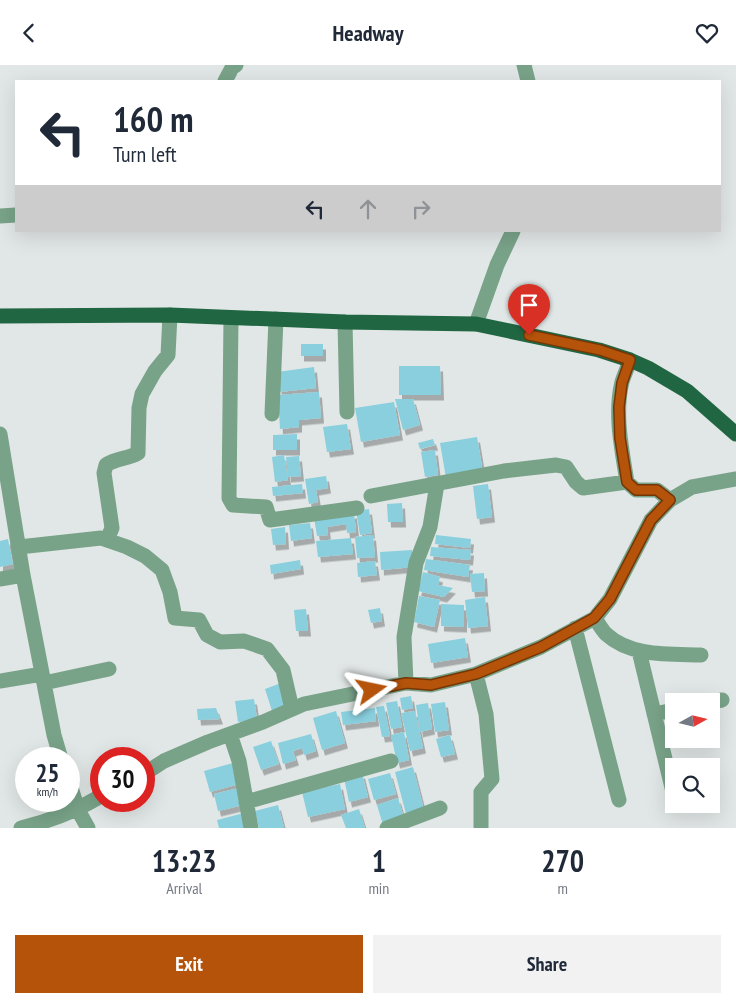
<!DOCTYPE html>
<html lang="en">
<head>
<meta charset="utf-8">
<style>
	:root { --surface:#fff; --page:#f2f2f3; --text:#1f2937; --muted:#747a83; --accent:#b45309 }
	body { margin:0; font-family:"PT Sans Narrow",sans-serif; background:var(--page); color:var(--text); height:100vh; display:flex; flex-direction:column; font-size:19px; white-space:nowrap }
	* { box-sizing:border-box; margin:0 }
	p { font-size:16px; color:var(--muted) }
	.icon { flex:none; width:28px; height:28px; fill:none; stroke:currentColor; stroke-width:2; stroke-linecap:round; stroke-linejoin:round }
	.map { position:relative; height:763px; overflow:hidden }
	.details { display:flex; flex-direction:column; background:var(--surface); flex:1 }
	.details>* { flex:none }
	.guide { position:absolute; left:15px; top:15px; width:706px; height:152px; border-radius:0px; box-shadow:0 5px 20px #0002; background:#fff; color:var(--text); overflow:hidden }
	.needle { width:32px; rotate:82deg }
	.controls { position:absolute; left:665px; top:628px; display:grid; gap:10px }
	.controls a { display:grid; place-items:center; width:55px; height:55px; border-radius:0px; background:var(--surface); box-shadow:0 5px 20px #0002; font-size:25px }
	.speed { position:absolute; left:15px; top:682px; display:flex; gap:10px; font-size:25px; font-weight:700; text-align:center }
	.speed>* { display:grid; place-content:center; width:65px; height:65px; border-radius:50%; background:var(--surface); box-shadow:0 5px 20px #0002; line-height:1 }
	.speed small { font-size:12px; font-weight:400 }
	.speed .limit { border:8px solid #d22; background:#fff; color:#111 }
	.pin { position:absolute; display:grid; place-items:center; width:42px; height:42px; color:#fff; margin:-51px -21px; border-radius:50% 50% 50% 0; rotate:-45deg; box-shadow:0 0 5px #0007 }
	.pin .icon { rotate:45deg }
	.me { position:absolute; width:55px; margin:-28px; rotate:78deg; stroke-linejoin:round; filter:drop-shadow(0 0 4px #0008) }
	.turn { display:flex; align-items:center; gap:18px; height:105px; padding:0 15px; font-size:22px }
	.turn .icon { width:65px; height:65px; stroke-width:2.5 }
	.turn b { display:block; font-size:35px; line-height:42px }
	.lanes { display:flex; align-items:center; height:48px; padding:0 15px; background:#0003; justify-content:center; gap:25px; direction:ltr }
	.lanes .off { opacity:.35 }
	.eta { display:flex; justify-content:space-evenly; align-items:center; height:85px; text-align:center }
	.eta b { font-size:30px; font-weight:700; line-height:35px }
	.cta { display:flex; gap:10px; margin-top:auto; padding:10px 15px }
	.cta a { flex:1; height:58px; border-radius:0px; background:var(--accent); color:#fff; font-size:20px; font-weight:700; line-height:58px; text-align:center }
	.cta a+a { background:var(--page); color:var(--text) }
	header { display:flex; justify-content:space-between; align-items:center; height:65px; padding:0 15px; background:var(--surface); font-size:22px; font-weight:700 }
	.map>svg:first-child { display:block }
	.building { fill:#89cfde; filter:url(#shadow) }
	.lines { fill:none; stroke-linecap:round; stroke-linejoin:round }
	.street { stroke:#79a389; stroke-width:15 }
	.primary { stroke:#216642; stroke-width:15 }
	.route-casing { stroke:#753606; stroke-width:12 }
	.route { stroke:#b45309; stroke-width:9 }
</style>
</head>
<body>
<header><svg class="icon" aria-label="back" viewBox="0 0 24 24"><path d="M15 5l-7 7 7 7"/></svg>Headway<svg class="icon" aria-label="heart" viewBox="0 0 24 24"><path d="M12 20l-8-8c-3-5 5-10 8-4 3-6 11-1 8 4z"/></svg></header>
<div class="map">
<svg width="736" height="763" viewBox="0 0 736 763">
	<defs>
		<filter id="shadow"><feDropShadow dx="3" dy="5.5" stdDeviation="0" flood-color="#0004"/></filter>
	</defs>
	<rect width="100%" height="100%" fill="#e1e7e6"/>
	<path class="building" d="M301,279h22v12h-22z
		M399,301h41l1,29h-42z
		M314,302l2,21 -37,4 -2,-20z
		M319,327l2,26 -22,2v7l-19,2 -2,-34z
		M395,334h18l7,26 -17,5z
		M394,337l6,33 -39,7 -6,-34z
		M347,359l4,25 -24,3 -4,-25z
		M297,369v16h-24v-15z
		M477,372l6,36 -37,5 -6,-35z
		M433,374l2,6 -15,4 -2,-6z
		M435,385l3,25 -13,2 -4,-25z
		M284,390l4,25 -13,2 -3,-25z
		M299,391l2,20 -13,1 -2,-20z
		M326,411l2,12 -12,2 2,12 -9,2 -4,-25z
		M302,419l1,9 -30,3 -1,-9z
		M488,419l4,33 -15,2 -4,-33z
		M402,438l1,19h-15l-1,-18z
		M369,444l3,24 -12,2 -4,-24z
		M354,448l2,19 -9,1 -1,-9 -19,3 1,8 -11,1 -3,-18z
		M310,458l2,15 -21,3 -2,-16z
		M285,462l1,17 -13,1 -2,-16z
		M373,470l2,22 -18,1 -2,-21z
		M436,470l35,4 -1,9 -35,-4z
		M351,473l2,16 -35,3 -2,-16z
		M8,474l5,25 -13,3v-26z
		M431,482l40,3 -1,10 -40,-4z
		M412,485l1,17 -32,3 -1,-18z
		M426,494l44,6 -2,12 -44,-7z
		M300,495l1,9 -30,5 -1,-9z
		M375,496l2,14 -19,2 -1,-14z
		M423,507l17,5 -2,8 15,3 -9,9 -26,-6z
		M484,508l1,18 -13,1 -2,-18z
		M419,531l21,4 -6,27 -20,-5z
		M485,532l3,29 -20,2 -3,-28z
		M441,539l23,1v22l-23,-1z
		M380,543l2,13 -11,2 -3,-13z
		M306,544l2,22h-12l-2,-21z
		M465,573l3,19 -37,6 -3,-19z
		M281,618l8,23 -17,5 -7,-22z
		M411,631l2,12 -11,2 -2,-12z
		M254,634l3,20 -19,3 -3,-21z
		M397,636l5,26 -11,2 -5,-26z
		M445,637l4,28 -14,2 -4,-28z
		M428,638l4,26 -12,3 -4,-27z
		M384,641l6,30 -8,1 -6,-30z
		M216,643l4,11 -22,1 -1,-11z
		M375,643l1,13 -33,4 -2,-13z
		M336,646l9,32 -23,7 -9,-32z
		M415,646l8,37 -13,3 -9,-38z
		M404,667l5,28 -12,3 -6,-28z
		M311,669l5,17 -12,4 -2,-7 -9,3 3,9 -13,4 -5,-21z
		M450,670l5,19 -14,3 -5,-18z
		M271,676l8,23 -18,6 -8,-23z
		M233,698l6,21 -29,8 -6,-21z
		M413,702l11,43 -18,4 -11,-42z
		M362,708l6,24 -19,5 -5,-24z
		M390,708l6,21 -22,6 -6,-21z
		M340,719l5,25 -37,8 -6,-25z
		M239,723l4,17 -25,6 -4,-17z
		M398,733l6,20 -21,7 -6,-20z
		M278,740l6,23h-25l-4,-17z
		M359,744l6,19h-19l-5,-13z
		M244,748l4,15h-29l-2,-8z"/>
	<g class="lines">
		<path class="street" d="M524,0l4,16
			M225,16l7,-13 4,-3
			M0,151l16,-1
			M231,253l-2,180 4,7 33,2 4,13 87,-12
			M345,257l2,90
			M476,259l21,-59 16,-34
			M272,349l4,-95
			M0,369l23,141 31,160 7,24
			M627,417c-5,-32 -13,-68 -5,-100 2,-7 6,-15 8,-22
			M371,431l133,-25 52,-6 10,2 10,15 7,6 44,-6 9,8h21l13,10
			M107,475l5,-12 -8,-55 2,-8c10,-7 22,-6 32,-12l1,-45 3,-14 13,-23 13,-16 2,-40
			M19,482l82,-9 26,9 18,9 17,14 8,22 5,26 24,2 8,15 13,7 24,-1 23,8 16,21 9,39
			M0,514l23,-4
			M595,553c3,5 7,12 11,16 25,23 63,20 95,21
			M575,563l44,172
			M639,586l35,145
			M476,609l10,40 6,65 -11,13v36
			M0,616l42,-7
			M44,618l65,-14
			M406,618l-2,-46 12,-74 14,-36 7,-43
			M711,637l11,-2
			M654,649l20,-4
			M230,669l9,27 12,67
			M144,709l20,-13 44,-19 55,-20 41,-18 102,-21 25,2 45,-11 65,-27 54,-29 15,-19 41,-79 19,-20 22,-13 44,-8
			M69,716l9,29 10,18
			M246,737l145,-41
			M21,763c29,-7 55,-17 80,-32
			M387,763l53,-20"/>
		<path class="primary" d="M0,251l170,-1 175,7 131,2 123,26 31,10 18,8 39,23 49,43"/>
	</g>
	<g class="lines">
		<g class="route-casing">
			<path id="route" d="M372,625l34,-7 25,2 45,-11 65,-27 53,-29 16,-19 41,-79 19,-20 -13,-10h-21l-9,-8 -7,-44 -1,-31 3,-24 8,-23 -30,-10 -71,-15"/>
		</g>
		<use href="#route" class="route"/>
	</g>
</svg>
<div class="controls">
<a><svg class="needle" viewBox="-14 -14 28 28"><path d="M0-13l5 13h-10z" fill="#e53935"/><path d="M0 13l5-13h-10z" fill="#747a83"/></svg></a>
<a><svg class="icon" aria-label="search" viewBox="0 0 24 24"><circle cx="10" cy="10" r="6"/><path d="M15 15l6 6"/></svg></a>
</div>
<div class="speed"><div>25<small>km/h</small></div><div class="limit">30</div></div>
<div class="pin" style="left:529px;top:270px;background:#d93025"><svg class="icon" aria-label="arrive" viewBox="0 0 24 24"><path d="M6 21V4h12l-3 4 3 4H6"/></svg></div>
<svg class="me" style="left:372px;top:625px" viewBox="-20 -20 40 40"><path d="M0-17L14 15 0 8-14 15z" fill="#b45309" stroke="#fff" stroke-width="4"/></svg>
<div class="guide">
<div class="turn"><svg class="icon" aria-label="left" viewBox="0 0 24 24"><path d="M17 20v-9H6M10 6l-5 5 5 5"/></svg><div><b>160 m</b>Turn left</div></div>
<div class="lanes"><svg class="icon" aria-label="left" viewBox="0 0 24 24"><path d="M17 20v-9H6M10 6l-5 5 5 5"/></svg><svg class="icon off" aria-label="ahead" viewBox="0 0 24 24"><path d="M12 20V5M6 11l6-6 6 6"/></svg><svg class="icon off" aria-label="right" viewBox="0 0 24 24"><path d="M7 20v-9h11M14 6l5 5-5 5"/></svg></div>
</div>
</div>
<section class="details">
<div class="eta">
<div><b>13:23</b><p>Arrival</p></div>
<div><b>1</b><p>min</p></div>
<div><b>270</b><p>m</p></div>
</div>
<div class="cta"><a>Exit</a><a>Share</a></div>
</section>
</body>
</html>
